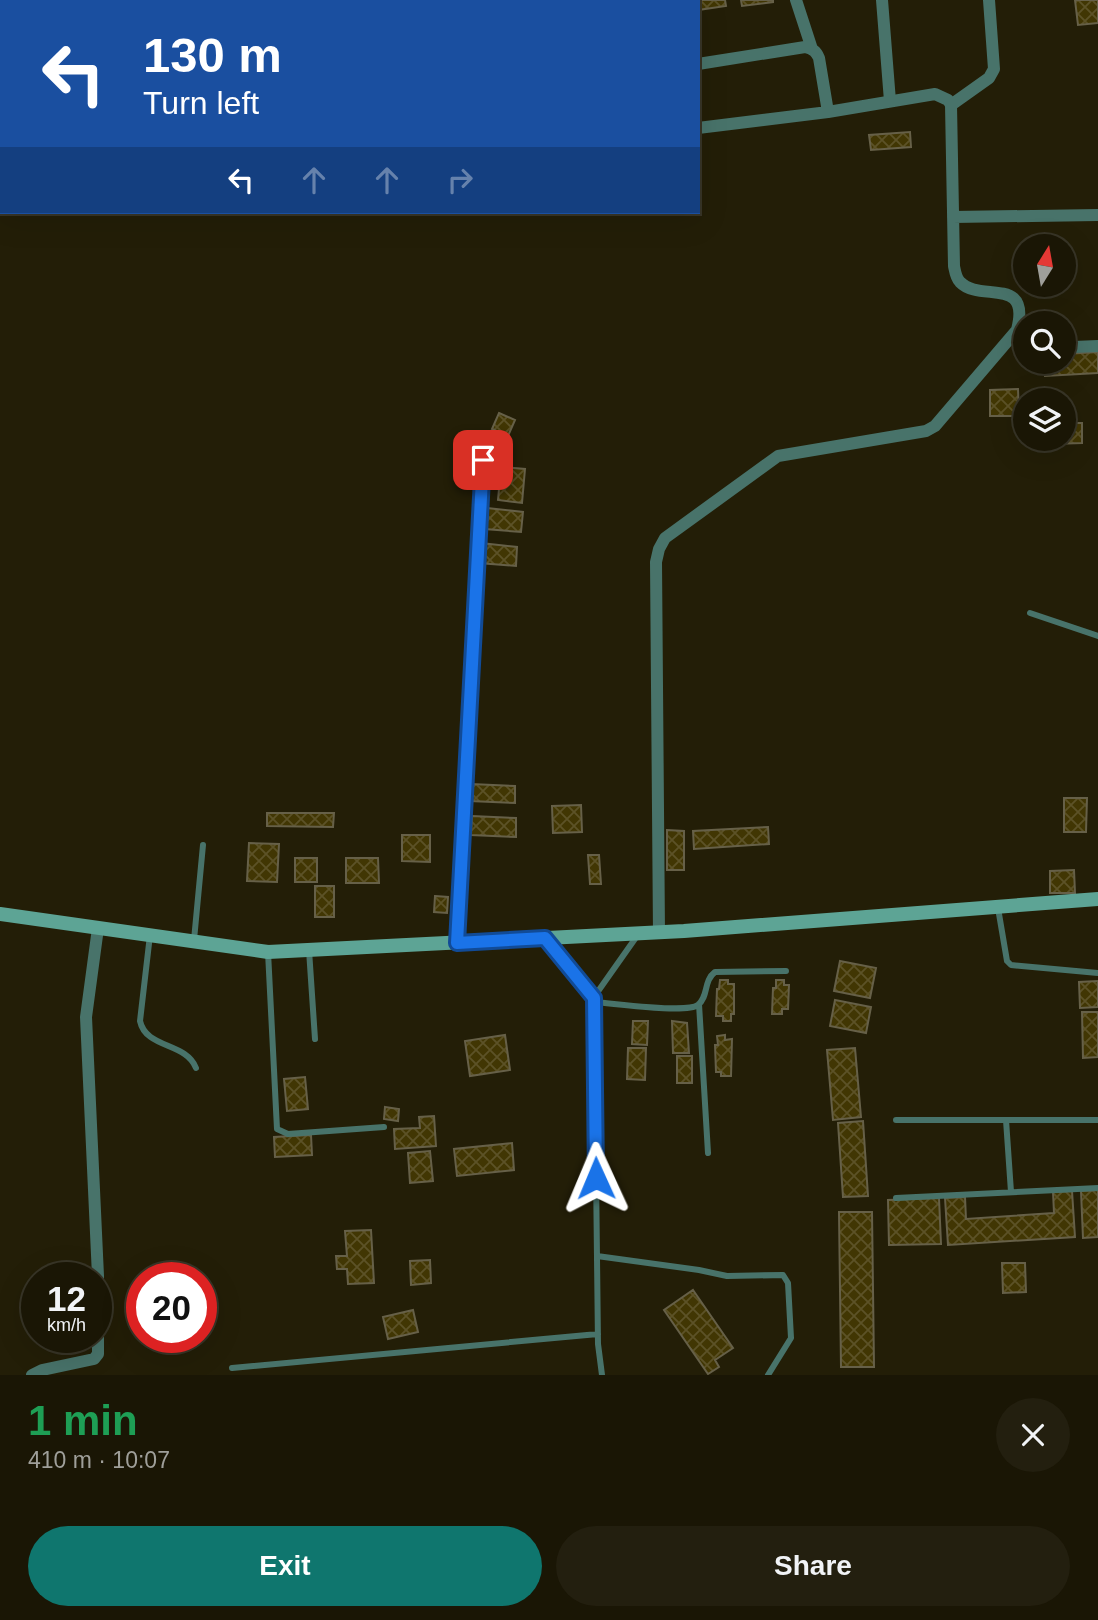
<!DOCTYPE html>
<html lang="en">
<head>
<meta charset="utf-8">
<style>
	:root { --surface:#1a1605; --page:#231f0f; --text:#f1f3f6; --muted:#9f9f9a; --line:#383527; --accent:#0f766e }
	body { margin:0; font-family:Arial,sans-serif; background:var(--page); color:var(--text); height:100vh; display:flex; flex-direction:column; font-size:26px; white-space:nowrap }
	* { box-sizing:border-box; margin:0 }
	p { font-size:23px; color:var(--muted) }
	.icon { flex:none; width:38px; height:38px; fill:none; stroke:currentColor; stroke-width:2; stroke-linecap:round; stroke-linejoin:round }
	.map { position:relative; height:1375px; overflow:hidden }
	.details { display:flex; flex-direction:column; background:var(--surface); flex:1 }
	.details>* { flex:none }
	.hud { position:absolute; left:0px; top:0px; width:700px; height:214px; box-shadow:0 7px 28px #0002,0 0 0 2px var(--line); background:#1a4fa0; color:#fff; overflow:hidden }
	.needle { width:46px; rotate:11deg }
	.tools { position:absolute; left:1013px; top:234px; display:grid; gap:14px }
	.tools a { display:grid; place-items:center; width:63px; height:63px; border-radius:50%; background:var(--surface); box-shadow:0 7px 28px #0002,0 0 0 2px var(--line); font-size:35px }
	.speed { position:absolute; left:21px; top:1262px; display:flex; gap:14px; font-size:35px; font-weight:700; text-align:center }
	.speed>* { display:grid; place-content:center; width:91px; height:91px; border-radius:50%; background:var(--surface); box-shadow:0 7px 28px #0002,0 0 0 2px var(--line); line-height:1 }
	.speed small { font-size:18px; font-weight:400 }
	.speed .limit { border:10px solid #d22; background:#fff; color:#111 }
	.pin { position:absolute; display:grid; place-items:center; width:60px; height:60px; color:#fff; margin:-30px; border-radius:14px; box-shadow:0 4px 10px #0006 }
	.me { position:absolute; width:77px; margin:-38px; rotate:359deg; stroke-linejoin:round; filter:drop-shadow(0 0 5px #0008) }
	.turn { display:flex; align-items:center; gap:24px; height:147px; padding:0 28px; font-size:32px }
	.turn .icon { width:91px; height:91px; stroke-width:2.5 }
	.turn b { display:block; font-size:49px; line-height:60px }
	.lanes { display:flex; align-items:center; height:66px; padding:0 28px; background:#0003; justify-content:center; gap:35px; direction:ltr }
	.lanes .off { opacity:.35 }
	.round { display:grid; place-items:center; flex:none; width:74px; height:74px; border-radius:37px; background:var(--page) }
	.headline { display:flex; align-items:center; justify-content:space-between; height:119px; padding:0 28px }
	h1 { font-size:42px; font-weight:600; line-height:52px; color:#1e9e55 }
	.action { display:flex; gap:14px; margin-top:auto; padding:14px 28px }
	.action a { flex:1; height:80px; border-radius:42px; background:var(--accent); color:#fff; font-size:28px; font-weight:600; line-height:80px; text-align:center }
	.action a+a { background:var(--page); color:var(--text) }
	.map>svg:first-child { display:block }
	.building { fill:url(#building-cross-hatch); stroke:#666048; stroke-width:2 }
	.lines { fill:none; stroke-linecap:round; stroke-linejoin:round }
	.lane { stroke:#48736a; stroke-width:6 }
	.street { stroke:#48736a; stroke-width:12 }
	.secondary { stroke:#5da495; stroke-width:14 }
	.route-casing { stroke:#114b97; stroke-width:18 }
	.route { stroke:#1a73e8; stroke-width:12 }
</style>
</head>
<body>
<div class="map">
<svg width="1098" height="1375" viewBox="0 0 1098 1375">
	<defs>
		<pattern id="building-cross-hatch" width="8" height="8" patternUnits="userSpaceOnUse" patternTransform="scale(1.75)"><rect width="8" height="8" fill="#413603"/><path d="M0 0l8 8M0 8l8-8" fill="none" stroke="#5c5227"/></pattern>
	</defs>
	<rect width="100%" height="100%" fill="#231e07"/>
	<path class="building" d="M691,0h34l1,6 -28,4v-8z
		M741,0h32v2l-31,4z
		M1075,0h23v23l-20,2z
		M910,132l1,15 -40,3 -2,-15z
		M1098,352v21l-53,3 -1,-14h20v-8z
		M1018,389l1,27h-29v-26z
		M499,413l16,7 -7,16 -16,-7z
		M1064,423h18v20l-30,1v-5h12z
		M467,436l39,9 -4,15 -38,-9z
		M501,467l24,2 -3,34 -24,-3z
		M487,508l36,4 -2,20 -36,-3z
		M481,543l36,4 -1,19 -37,-3z
		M471,784l44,2v17l-45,-2z
		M1064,798h23l-1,34h-22z
		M581,805l1,27 -29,1 -1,-27z
		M267,813h67l-1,14 -66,-1z
		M472,816l44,2v19l-45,-2z
		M768,827l1,17 -75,5 -1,-18z
		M667,830l17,1v39h-17z
		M402,835h28v27l-28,-1z
		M249,843l30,1 -2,38 -30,-1z
		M588,855h11l2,29h-11z
		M295,858h22v24h-22z
		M346,858h32l1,25h-33z
		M1074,870l1,23h-25v-22z
		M315,886h19v31h-19z
		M435,896l13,1 -1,16 -13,-1z
		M840,961l36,7 -6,30 -36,-7z
		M720,980h8v4h6v30h-3v7h-8v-5h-7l1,-27h2z
		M776,980h8v5h5l-1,24h-6v5h-10l1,-26h3z
		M1098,981v26l-18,1 -1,-26z
		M835,1000l36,7 -5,26 -36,-7z
		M1082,1012h16v45l-15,1z
		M633,1021h15l-1,24 -15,-1z
		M672,1021l15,2 2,30h-16z
		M505,1035l5,35 -40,6 -5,-35z
		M725,1035v5l7,-1 -1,37h-10v-4h-5l-1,-27h3l-1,-9z
		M628,1048h18l-1,32 -18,-1z
		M855,1048l6,69 -28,3 -6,-70z
		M677,1056h15v27h-15z
		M305,1077l3,32 -21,2 -3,-32z
		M385,1107l14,2 -1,12 -14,-2z
		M434,1116l2,30 -41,3 -1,-20 26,-1 -1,-11z
		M863,1121l5,75 -25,1 -5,-74z
		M311,1135l1,20 -37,2 -1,-20z
		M512,1143l2,27 -57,6 -3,-27z
		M430,1151l3,30 -23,2 -2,-30z
		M1098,1190v47l-15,1 -2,-47z
		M1072,1191l3,46 -127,8 -3,-47 20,-1 1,22 88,-6 -1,-21z
		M939,1198l2,46 -52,1 -1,-45z
		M839,1212h33l2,155h-33z
		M371,1230l3,53 -26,1 -1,-15h-10l-1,-13h11l-2,-25z
		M430,1260l1,23 -20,2 -1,-24z
		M1002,1263h23l1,29 -23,1z
		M194,1273l1,5h-23v-2z
		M693,1290l40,58 -18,12 4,7 -11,7 -44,-64z
		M413,1310l5,22 -30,7 -5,-22z"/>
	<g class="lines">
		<path class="lane" d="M66,2v-2
			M0,43h2
			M1030,613l68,23
			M998,908l9,53 4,4 87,8
			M150,935l-10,86c6,28 46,21 56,47
			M546,939l48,58 4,347 4,31
			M194,940l9,-95
			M309,950l6,89
			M268,952l9,177 11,5 96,-7
			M594,997l43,-61
			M594,1002c18,1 92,12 104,3 11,-9 5,-24 17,-33l71,-1
			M699,1004l9,149
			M896,1120h202
			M1006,1120l5,72
			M896,1198l202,-10
			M597,1256l102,14 28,6 56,-1 5,8 3,55 -23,37
			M232,1368l366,-34"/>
		<path class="street" d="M796,0l16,49
			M882,0l8,101
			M199,2l1,-2
			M698,64l107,-17c8,2 11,4 14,11l9,54
			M951,105l38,-27 5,-9 -5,-69
			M0,159h2
			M953,217l145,-2
			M1064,345l10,2 24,-1
			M659,933l-3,-371 3,-13 6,-11 113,-82 148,-25 9,-5 82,-96c14,-55 -37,-27 -57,-48 -4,-4 -5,-11 -6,-16l-3,-161 -3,-5 -13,-6 -107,18 -130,16
			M457,943l26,-483
			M32,1375l10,-5 52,-11 4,-5v-78l-12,-259 12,-89"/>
		<path class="secondary" d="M0,914l268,38 416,-21 414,-32"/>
	</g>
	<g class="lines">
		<g class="route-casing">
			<path id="route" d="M483,460l-26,483 88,-5 49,60 2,180"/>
		</g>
		<use href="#route" class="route"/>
	</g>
</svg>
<div class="tools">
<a><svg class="needle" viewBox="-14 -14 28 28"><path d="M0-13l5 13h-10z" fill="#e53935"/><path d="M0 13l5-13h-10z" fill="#9f9f9a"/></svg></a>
<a><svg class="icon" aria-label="search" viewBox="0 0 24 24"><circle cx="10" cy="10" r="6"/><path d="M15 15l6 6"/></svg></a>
<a><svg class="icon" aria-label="layers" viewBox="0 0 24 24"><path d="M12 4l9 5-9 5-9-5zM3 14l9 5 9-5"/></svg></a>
</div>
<div class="speed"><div>12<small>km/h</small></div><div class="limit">20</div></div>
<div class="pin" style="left:483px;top:460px;background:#d93025"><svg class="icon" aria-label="arrive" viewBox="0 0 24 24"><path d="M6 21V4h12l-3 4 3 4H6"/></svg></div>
<svg class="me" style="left:596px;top:1178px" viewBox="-20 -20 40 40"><path d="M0-17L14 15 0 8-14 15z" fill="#1a73e8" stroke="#fff" stroke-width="4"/></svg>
<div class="hud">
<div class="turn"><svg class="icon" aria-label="left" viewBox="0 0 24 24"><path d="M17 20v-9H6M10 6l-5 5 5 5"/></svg><div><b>130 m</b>Turn left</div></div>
<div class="lanes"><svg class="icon" aria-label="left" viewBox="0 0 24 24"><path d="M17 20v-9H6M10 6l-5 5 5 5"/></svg><svg class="icon off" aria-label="ahead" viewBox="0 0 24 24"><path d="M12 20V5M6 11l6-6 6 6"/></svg><svg class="icon off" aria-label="ahead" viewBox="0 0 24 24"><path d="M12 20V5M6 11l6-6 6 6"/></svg><svg class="icon off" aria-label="right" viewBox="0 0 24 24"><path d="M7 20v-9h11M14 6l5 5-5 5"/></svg></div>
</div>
</div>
<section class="details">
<div class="headline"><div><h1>1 min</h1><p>410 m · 10:07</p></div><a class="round"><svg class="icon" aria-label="close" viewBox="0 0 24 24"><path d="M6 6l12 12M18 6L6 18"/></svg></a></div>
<div class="action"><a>Exit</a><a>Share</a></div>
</section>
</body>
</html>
